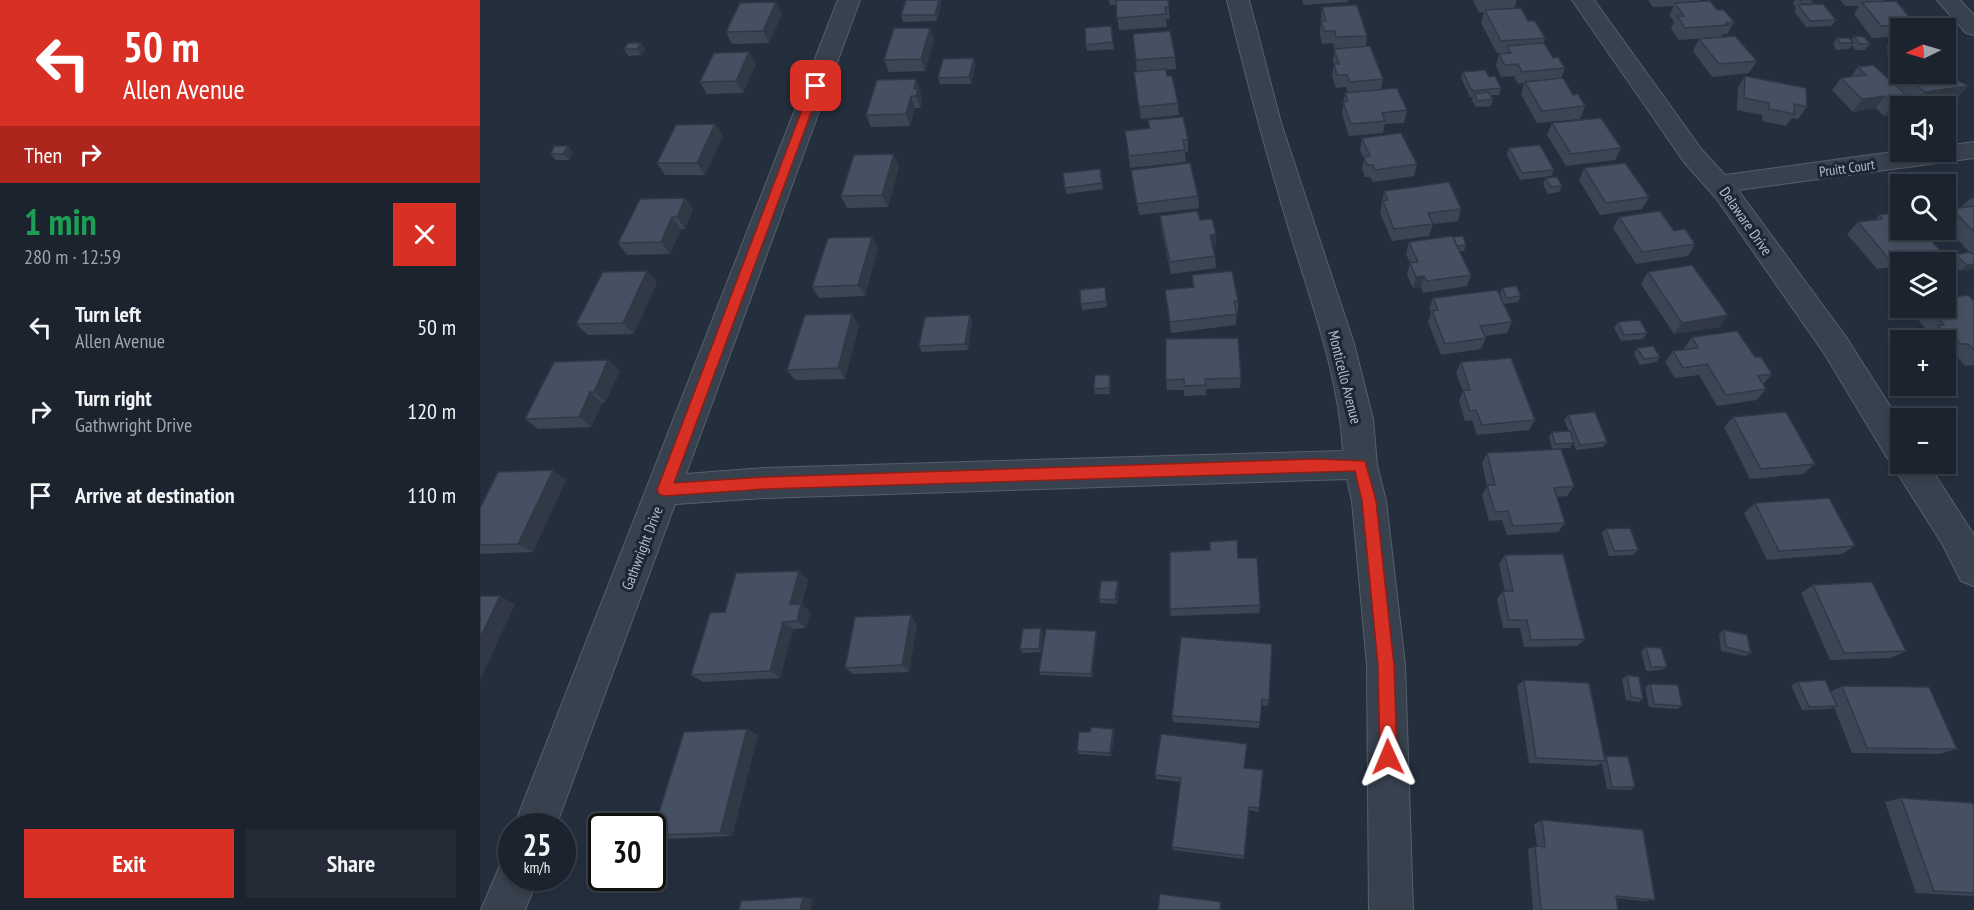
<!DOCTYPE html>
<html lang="en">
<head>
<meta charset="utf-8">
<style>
	:root { --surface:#1b232e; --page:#242b36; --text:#f1f3f6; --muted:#a0a4aa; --line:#39404a; --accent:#d93025 }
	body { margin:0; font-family:"PT Sans Narrow",sans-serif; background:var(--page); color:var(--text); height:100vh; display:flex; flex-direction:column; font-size:22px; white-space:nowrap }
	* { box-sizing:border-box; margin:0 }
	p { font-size:20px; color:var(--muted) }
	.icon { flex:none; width:33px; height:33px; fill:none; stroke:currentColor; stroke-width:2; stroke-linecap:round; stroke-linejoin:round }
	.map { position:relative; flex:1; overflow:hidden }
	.details { display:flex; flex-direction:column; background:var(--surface); width:480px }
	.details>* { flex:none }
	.top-card { background:#d93025; color:#fff; overflow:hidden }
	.needle { width:39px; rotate:265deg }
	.tools { position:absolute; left:1410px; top:18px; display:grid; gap:12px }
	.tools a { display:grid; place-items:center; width:66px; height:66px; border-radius:0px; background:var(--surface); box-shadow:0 3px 9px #0003,0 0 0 2px var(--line); font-size:30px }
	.speed { position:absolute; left:18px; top:813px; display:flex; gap:12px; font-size:30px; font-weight:700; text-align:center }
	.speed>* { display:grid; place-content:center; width:78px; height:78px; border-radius:50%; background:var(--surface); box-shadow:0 3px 9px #0003,0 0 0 2px var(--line); line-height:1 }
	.speed small { font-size:15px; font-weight:400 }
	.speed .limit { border:3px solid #111; border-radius:9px; background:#fff; color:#111 }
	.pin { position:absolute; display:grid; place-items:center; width:51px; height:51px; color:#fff; margin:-26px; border-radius:12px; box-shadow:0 3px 9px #0006 }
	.me { position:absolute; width:66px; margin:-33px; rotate:359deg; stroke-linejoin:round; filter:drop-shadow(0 0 4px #0008) }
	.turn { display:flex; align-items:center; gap:21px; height:126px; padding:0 24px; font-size:27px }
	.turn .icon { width:78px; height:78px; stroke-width:2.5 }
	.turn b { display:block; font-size:42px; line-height:51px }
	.then { display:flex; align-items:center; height:57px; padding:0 24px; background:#0003; gap:12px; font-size:22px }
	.round { display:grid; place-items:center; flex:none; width:63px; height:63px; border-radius:0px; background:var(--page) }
	.head { display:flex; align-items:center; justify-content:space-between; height:102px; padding:0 24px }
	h1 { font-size:36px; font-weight:700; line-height:45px; color:#1e9e55 }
	.button { display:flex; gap:12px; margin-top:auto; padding:12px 24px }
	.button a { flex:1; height:69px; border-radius:0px; background:var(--accent); color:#fff; font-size:24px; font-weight:700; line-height:69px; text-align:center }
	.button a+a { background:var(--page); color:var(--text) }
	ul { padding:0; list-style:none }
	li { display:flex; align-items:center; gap:18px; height:84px; padding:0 24px }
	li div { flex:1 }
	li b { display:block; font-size:22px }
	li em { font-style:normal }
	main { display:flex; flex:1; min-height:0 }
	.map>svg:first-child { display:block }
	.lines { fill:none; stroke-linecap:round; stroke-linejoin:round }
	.minor-casing { stroke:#565f6c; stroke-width:2 }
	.minor { fill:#38414e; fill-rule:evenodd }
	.wall { fill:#3b4654 }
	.shaded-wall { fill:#303945 }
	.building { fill:#455162; stroke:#303945; stroke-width:1.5 }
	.route { fill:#d93025; stroke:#8d1f18; stroke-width:1.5 }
	.labels { text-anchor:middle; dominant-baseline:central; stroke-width:6; stroke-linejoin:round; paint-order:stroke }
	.far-street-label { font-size:14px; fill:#b4bcc9; stroke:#1d2633 }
	.street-label { font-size:15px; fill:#b4bcc9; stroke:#1d2633 }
</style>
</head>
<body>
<main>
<section class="details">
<div class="top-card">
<div class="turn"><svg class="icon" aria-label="left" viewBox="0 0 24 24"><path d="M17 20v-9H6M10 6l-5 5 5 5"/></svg><div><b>50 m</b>Allen Avenue</div></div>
<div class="then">Then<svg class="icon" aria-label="right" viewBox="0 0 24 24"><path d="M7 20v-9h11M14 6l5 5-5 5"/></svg></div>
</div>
<div class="head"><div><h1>1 min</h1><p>280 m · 12:59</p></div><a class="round" style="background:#d93025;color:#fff"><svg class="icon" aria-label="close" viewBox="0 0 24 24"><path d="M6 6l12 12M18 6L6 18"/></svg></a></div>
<ul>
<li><svg class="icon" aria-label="left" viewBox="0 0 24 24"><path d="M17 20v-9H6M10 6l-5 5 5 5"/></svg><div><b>Turn left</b><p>Allen Avenue</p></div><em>50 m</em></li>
<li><svg class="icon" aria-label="right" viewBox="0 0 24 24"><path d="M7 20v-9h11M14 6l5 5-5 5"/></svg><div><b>Turn right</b><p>Gathwright Drive</p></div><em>120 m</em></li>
<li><svg class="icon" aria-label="arrive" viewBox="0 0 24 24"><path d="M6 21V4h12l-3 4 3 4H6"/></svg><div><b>Arrive at destination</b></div><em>110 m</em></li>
</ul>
<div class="button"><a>Exit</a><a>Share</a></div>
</section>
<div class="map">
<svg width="1494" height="910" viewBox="0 0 1494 910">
	<rect width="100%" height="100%" fill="#242f3e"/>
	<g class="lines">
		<g class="minor-casing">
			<path id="minor" d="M358,0h22l-174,474 79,-6 578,-17c-4,-76 -32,-149 -54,-222 -23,-76 -43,-152 -62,-229h22l32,123 73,221 19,75 4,46 9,36 19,164 8,245h-44l-2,-245 -15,-164 -5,-22 -582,19 -90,6 -119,322h-42z
				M1092,0h22l108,150 23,25 175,-24 46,1v-6l28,-4v16l-236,32 108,147 54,85v42h28l46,71v51l-13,-5 -18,-36 -45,-71 -5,-10 2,-3 -7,-2 -64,-106 -108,-155 -32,-36z
				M1457,0h23l14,15v20l-8,-2z
				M32,858v20h26l-13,32h-44l20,-47z"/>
		</g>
		<use href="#minor" class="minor"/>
	</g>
	<path class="wall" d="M426,0h36l-5,21 -34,1 -2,-7z
		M629,0h59l2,19h-4l1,8 -48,3 -3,-25h-6z
		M822,0h46v2l-44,3z
		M993,0h44l-3,8 31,30 -2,5 10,15 12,10 -4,11 12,16 12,11 -5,13 -43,4 -16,-29 3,-11 -6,1 -4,-8 -13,1 -5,-11 3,-12h6v-1h-8l-16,-30 3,-11 -5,1z
		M1168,0h52l-1,2 18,8 17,12 -7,12h-4l-2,3 36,24 -8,12 -37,4 -19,-26 6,-12 21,-2 -41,3 -8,-11 3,-7 -5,-7 5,-9 -21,1z
		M1315,0h16l2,3 -1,2 24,15 -5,6 -25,1 -12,-16 2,-3 -3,-5z
		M1360,0h44l-1,2 33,23 -2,3h-14v46h46v-23l8,13 -8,10 12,24 -43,7 -3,-3 -3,4h-9v8l-16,2 -8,-8 -23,4 -21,-22 9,-12 10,-1 7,-10 32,14 -3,-35 7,-9 -22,1 -18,-24 5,-8h-14z
		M296,2l6,12 -13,29 -37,1 -6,-12z
		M842,7l45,29 -1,10 17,33 -2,11 26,20 -3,13 -19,1 -2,9 -34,3 -7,-22 3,-21h3l-2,-6 -10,1 -4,-12 2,-12 -1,-3 2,-12 -2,-6 -11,1 -2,-10z
		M631,26l3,23 -27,2 -1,-6z
		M450,28l4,12 -9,31 -36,1 -5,-12z
		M653,34l42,23 1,12 -10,1 1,6 11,27 1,12 -38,4 -7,-47h3z
		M1374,36l16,8 -5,6h-10l-3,-5 -3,4 -13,1 -3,-6 4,-6 14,3z
		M161,43l4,6 -4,6 -13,1 -4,-7z
		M276,64l-13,29 -36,1 -7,-12z
		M495,65l-4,19h-31l-2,-6z
		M983,72l26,5 12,11 -2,7h-8l2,4 -2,7 -15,1 -4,-7 1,-3h-3l-9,-19z
		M1265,76l62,31 -9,12 -6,-1 -6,8 -24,-5v-6l-25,-5 1,-22z
		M441,91l-1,4 2,6 -2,7h-5l-5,18 -39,1 -5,-12z
		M668,120l40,20v12h-3l1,10 -56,6 -5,-37 24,-3z
		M1072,123l69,25 -6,12 -49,6 -19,-31z
		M235,124l8,12 -18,39h-40l-8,-12z
		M882,138l55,26 -3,12 -41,6 -3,-5h-5l-3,-8 2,-10 -4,-9z
		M88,146l5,6 -4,8h-13l-5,-6z
		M1029,148l45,22 -3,6 -31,4 -13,-25z
		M419,166l-11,41 -41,1 -6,-12z
		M1104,168l65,29 -7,12 -42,6 -21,-35z
		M620,169l3,20 -37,5 -3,-21z
		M651,170l67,26 1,12 -60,7z
		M1066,178l16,8 -3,6 -11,2 -5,-10z
		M904,191l77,18 -3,12 -25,3 -4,12 -37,5 -12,-28z
		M205,198l8,12 -8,19h-4l-11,25 -43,1 -9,-12z
		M1494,198v66l-14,7 -10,-10 6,-6 13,-3 -23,-26v-11l6,-6 9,-2 9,-8z
		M1399,215l61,35 -12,12h-28v4l-23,3 -30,-35 11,-12 17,-2z
		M680,216l40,4 16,14v12h-3l2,10 1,12 -45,6 -10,-46z
		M1139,217l55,14 21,13 -7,12 -52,8 -23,-36z
		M392,237l6,11 -13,48 -46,2 -7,-11z
		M929,242l57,3 -2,6h-4l11,24 -4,11 -44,7 -2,-6 -8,1 -6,-13 3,-12 -4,-9z
		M1168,272l72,55 -46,7 -33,-50z
		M712,275l46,26v11l-2,1v12l-65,8 -6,-43 28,-3z
		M177,282l-23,52 -46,1 -12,-11z
		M625,287l2,20 -25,3 -1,-6z
		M1022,288l19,8 -3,6 -14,2 -4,-10z
		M953,298l79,24 -5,11 -22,3 1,2 -5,11 -40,6 -13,-33 3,-8 -2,-5z
		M1494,301v64l-9,1 -10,-12 -7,1 -2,-2v-13h-17l-3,-4 3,-3 -17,-21 5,-4h29z
		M490,315l2,6 -4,29 -46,2 -3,-6z
		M1138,322l29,11 -4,6 -22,2 -7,-13z
		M379,325l-14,54 -50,1 -8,-10z
		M1212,337l63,20 17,17 -9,10 3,5 -9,11 -40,6 -18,-31 -24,3 -10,-16 8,-11 11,-2v-1z
		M1157,348l23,9 -4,5 -16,3 -6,-11z
		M128,360l12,11 -15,31 -3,1 -11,24 -53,2 -13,-10z
		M981,362l74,58 -6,10 -52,5 -5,-15 -7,1 -6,-20 4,-10 -7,-18z
		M761,378l-1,10 -34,1v6l-22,1v-6h-17l-1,-10z
		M631,380l-1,14h-15l-1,-5z
		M1088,415l39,27 -4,5 -27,3 -3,-7 -3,5 -18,1 -3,-12 3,-5 17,-1 -5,-11z
		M1253,417l82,47 -12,10 -53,5 -26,-52z
		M1007,453l87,33 -7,10 -10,1 8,26 -7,9 -51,3 -5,-15 -13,1 -7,-26 5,-9 -5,-23z
		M86,480l-33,72 -53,2v-46z
		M1275,503l100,43 -13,8 -75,6 -23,-47z
		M1126,529l32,21 -5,5 -24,1 -7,-23z
		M1025,555l80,84 -8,7 -53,1 -4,-19h-17l-6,-29 6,-8h2l-6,-27z
		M758,558l22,47 -1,8 -88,3 -1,-7z
		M328,579l-6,26 8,7 -4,16 -13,1 -13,49 -77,4 -12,-7 34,-63z
		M638,581l1,4 -2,19 -17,-1 -1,-4z
		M1333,585l93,66 -15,7 -61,2 -29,-67z
		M437,623l-8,49 -56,2 -8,-6z
		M1244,630l27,23 -6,3 -24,-5 -2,-17z
		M616,631l1,3 -5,43 -51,-2 -2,-3z
		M563,632l-2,20 -18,1 -3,-4z
		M701,637l88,63 -1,6 -7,-1 -2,23 -86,-6 -1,-6z
		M1166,647l21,20 -6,3 -15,1 -5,-20z
		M1147,675l16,24 -5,3 -12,-2 -4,-21z
		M1044,680l80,77 2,-1 29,31 -5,3 -23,-1 -5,-26 -6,3 -67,-3 -12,-77z
		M1318,682l32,10 12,-6 115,63 -18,5 -87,-1 -18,-46 -4,2 -28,1 -11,-25z
		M1170,684l32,22 -5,3 -28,-2 -4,-20z
		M267,729l11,6 -26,101 -65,3 -15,-4z
		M633,729l2,3 -4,24 -32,-2 -2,-3 13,-19z
		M765,768l14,40 -1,4 -9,-2 -5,49 -71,-9 -1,-3 9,-65 -25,-3 -1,-4z
		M1421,798l73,8v90l-58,-3 -31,-91z
		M1062,820l113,80 -11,1 -27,-3 1,12h-85l-5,-61 9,-3 -3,-22z"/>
	<path class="shaded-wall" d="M459,0h3l-5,21 -2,-6z
		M296,2l6,12 -13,29 -6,-12z
		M450,28l4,12 -9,31 -4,-12z
		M161,43l4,6 -4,6 -4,-6z
		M269,52l7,12 -13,29 -7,-12z
		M494,58l1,7 -4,19 -2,-7z
		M436,79l5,12 -1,4 2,6 -2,7 -6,-19z
		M1488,86l-10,12 -43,7 10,-13z
		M431,96l4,12 -5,18 -4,-12z
		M1405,96l-9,12 -23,4 9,-13z
		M1433,101l-4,5h-9v8l-16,2 10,-12z
		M235,124l8,12 -18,39 -8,-12z
		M88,146l5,6 -4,8 -6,-6z
		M414,154l5,12 -11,41 -6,-12z
		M205,198l8,12 -8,19 -8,-12z
		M192,217l9,12 -11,25 -9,-12z
		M736,234v12l-5,1 -1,-12z
		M392,237l6,11 -13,48 -7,-11z
		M1494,264v5l-14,2 7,-6z
		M167,271l10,11 -23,52 -11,-11z
		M944,276l-3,11 -8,1 3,-11z
		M372,314l7,11 -14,54 -7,-11z
		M490,315l2,6 -4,29 -3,-6z
		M1248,315l-8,12 -46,7 8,-11z
		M128,360l12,11 -15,31 -11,-10z
		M630,375l1,5 -1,14 -1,-6z
		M110,392l12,11 -11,24 -12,-10z
		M73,470l13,10 -33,72 -15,-8z
		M319,571l9,8 -6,26 8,7 -4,16 -9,-7 -7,-17z
		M638,581l1,4 -2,19 -2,-4z
		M20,596l15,8 -35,77v-43z
		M431,615l6,8 -8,49 -7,-7z
		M303,622l10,7 -13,49 -10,-7z
		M561,628l2,4 -2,20 -2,-3z
		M616,631l1,3 -5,43 -1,-3z
		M267,729l11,6 -26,101 -12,-3z
		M633,729l2,3 -4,24 -1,-3z
		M323,897l10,2 -2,11h-11z"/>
	<path class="building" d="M426,0h33l-4,15h-34z
		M636,0h52l1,7h-4l1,7 -49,4z
		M1319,0h12l2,3h-11z
		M1230,1l7,9h7l10,12 -8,1 2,2 -43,3 -8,-12h7l-9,-13z
		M1416,1l20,24 -35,1 -19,-24z
		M296,2l-13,29 -37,1 14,-29z
		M1343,4l13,16 -26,1 -12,-16z
		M877,5l10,31 -31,1 -1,-6h-11l-3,-10h5l-4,-14z
		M1041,8l7,13h7l10,17 -44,3 -16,-31z
		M631,26l2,16 -27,3 -1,-17z
		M414,28h36l-9,31 -37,1z
		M690,31l5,26 -39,3 -3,-26z
		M1416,34l4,1v35v-1z
		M1255,36l22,25 -38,3 -20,-25z
		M1374,36l10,1 6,7h-10z
		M1357,38h12l4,5h-13z
		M148,43h13l-4,6h-13z
		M1064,43l9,15 5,-1 7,11 -43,4 -4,-8 -13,1 -6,-11 12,-1 -4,-7z
		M890,46l13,33 -33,3 -3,-7h-10l-3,-11h5l-5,-15z
		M1466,51l7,1 1,12 -8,-1z
		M269,52l-13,29 -36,1 14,-29z
		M494,58l-5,19 -31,1 5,-19z
		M1393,65l40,36 -19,3 -9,-8 -23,3 -21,-21 25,-3 -8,-8z
		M1466,67v7l22,12 -43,6 -21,-18h42z
		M686,69l1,7h5l6,27 -39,4 -5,-35z
		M1005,70l4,7 6,-1 6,12 -29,3 -9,-19z
		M1265,76l61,12 1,19 -13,-3v10l-25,-5v-6l-25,-5z
		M1083,78l10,17 5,-1 7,12 -43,5 -17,-29z
		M436,79l-2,10h4l-2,7h-5l-5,18 -40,1 11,-35z
		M917,88l10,22 -25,3 3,8 -34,3 -8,-22 5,-1 -3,-8z
		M1008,92l5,7 -15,2 -4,-7z
		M703,117l5,23h-5l2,10 -56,6 -4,-25 25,-3 -2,-8z
		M1121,118l20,30 -50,6 -19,-31z
		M235,124l-18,39h-40l19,-38z
		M921,133l16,31 -42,6 -2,-5h-6l-3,-8 6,-1 -8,-18z
		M1060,145l14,25 -32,3 -13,-25z
		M74,146h14l-5,8h-12z
		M414,154l-12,41 -41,1 13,-41z
		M710,163l8,33 -61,8 -6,-34z
		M1145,163l24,34 -43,6 -22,-35z
		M620,169l2,14 -37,5 -2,-15z
		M1077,177l5,9 -11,1 -5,-9z
		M969,182l12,27 -33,4 5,11 -39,5 -11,-28 5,-1 -4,-9z
		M205,198l-8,19h-5l-11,25 -43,1 22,-44z
		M1494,206v26l-22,-23z
		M717,211l3,9 12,-1 4,15 -6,1 5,21 -45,6 -10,-46z
		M1180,211l14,20 11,-2 10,15 -53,8 -23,-35z
		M1420,212v18h21l19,20 -52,8 -30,-36 24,-3 -3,-4z
		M972,236l19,39 -44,6 -3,-5 -8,1 -6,-14 8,-1 -9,-20z
		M983,236l3,9 -9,1 -4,-9z
		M392,237l-14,48 -46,2 16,-49z
		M1490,252l4,3v9l-7,1 -11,-10z
		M1212,265l36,50 -46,8 -34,-51z
		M167,271l-24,52 -47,1 27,-52z
		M752,271l6,30h-4l3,13 -67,8 -5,-32 29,-3 -2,-12z
		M1036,286l5,10 -14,2 -5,-10z
		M625,287l1,14 -25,3 -1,-14z
		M1017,290l15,32 -32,4 6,12 -41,6 -13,-33 6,-1 -5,-12z
		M1488,295l6,6v49l-6,-6h-7l-6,-6h-6l-11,-13h6l-14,-17h16v-10z
		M372,314l-14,54 -51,2 18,-55z
		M490,315l-5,29 -46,2 6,-29z
		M1160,320l7,13 -23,2 -6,-13z
		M1257,331l18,26h6l11,17 -14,2 8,13 -40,6 -19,-31 -24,4 -10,-17 25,-3 -6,-11z
		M758,338l3,40 -36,1 1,6 -22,1v-7l-18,1v-41z
		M1173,346l7,11 -16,2 -7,-11z
		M1031,358l24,62 -53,5 -6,-15 -6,1 -7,-21h7l-9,-28z
		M128,360l-14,32h-4l-11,25 -54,2 29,-57z
		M615,375h15l-1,13 -15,1z
		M1115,412l12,30 -27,3 -12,-30z
		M1306,412l29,52 -54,5 -28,-52z
		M1090,431l4,12 -19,1 -3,-12z
		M1081,449l13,37 -20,2 11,35 -52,3 -5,-15 -13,1 -8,-27h8l-8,-32z
		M73,470l-35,74 -38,1v-37l18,-36z
		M1349,498l26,48 -76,5 -24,-48z
		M1150,528l8,22 -24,1 -8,-22z
		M757,540l1,18h19l3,47 -90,4v-57l40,-2v-8z
		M1083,554l22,85 -54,1 -4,-20h-18l-6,-29h10l-8,-36z
		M319,571l-9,33h11l-4,17 -14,1 -13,49 -79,4 19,-62 15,-1 11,-39z
		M621,581h17l-3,19 -16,-1z
		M1392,582l34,69 -62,2 -31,-68z
		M0,596h20l-20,42z
		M431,615l-9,50 -57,3 10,-51z
		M561,628l-2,21h-19l3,-20z
		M566,629l50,2 -5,43 -52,-2z
		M1244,630l23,5 4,18 -25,-6z
		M701,637l91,7 -3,56 -7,-1 -2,23 -88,-6z
		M1166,647l15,1 6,19h-16z
		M1147,675l12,2 4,22 -12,-2z
		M1044,680l65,3 16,78 -69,-3z
		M1345,680l12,26 -28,1 -11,-25z
		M1170,684l28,1 4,21 -28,-2z
		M1362,686l87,1 28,62 -90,-1z
		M611,727l22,2 -3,24 -33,-2 2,-19h11z
		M267,729l-27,104 -68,2 32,-103z
		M681,734l86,10 -3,24 19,2 -4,38 -10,-1 -5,49 -72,-9 9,-69 -26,-3z
		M1126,756l22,1 7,30h-23z
		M1421,798l71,5 2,3v87l-40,-2z
		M1062,820l101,10 12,70 -39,-4 2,14h-77l-6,-64 10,1z
		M680,894l61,8 -1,8h-62z
		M323,897l-3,13h-61l2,-9z"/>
	<path class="route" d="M336,83l5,3 -147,397 91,-6 551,-18 49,2 11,40 18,164 3,92 -3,6 -6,2 -6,-2 -2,-6 -2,-92 -16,-164 -7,-30 -590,18 -101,7 -5,-2 -2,-4 154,-404z"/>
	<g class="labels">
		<g class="far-street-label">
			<text transform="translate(1367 168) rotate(-8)">Pruitt Court</text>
		</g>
		<g class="street-label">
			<text transform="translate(1266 221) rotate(55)">Delaware Drive</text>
			<text transform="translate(865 377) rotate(76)">Monticello Avenue</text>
			<text transform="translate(162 548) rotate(-69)">Gathwright Drive</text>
		</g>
	</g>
</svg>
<div class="tools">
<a><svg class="needle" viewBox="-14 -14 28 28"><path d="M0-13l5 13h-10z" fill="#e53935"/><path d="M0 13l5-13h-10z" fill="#a0a4aa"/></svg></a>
<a><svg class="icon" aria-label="sound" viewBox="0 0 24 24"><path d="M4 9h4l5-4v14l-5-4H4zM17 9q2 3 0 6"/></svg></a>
<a><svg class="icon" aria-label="search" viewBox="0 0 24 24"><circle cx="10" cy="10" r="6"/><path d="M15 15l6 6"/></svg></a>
<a><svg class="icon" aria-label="layers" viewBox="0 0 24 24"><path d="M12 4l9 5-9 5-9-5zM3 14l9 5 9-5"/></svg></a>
<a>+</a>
<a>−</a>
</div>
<div class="speed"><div>25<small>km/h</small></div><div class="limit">30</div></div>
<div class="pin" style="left:336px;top:86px;background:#d93025"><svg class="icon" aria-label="arrive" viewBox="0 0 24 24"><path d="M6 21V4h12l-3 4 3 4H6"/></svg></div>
<svg class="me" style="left:908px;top:757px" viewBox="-20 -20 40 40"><path d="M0-17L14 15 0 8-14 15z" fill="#d93025" stroke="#fff" stroke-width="4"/></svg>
</div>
</main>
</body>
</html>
